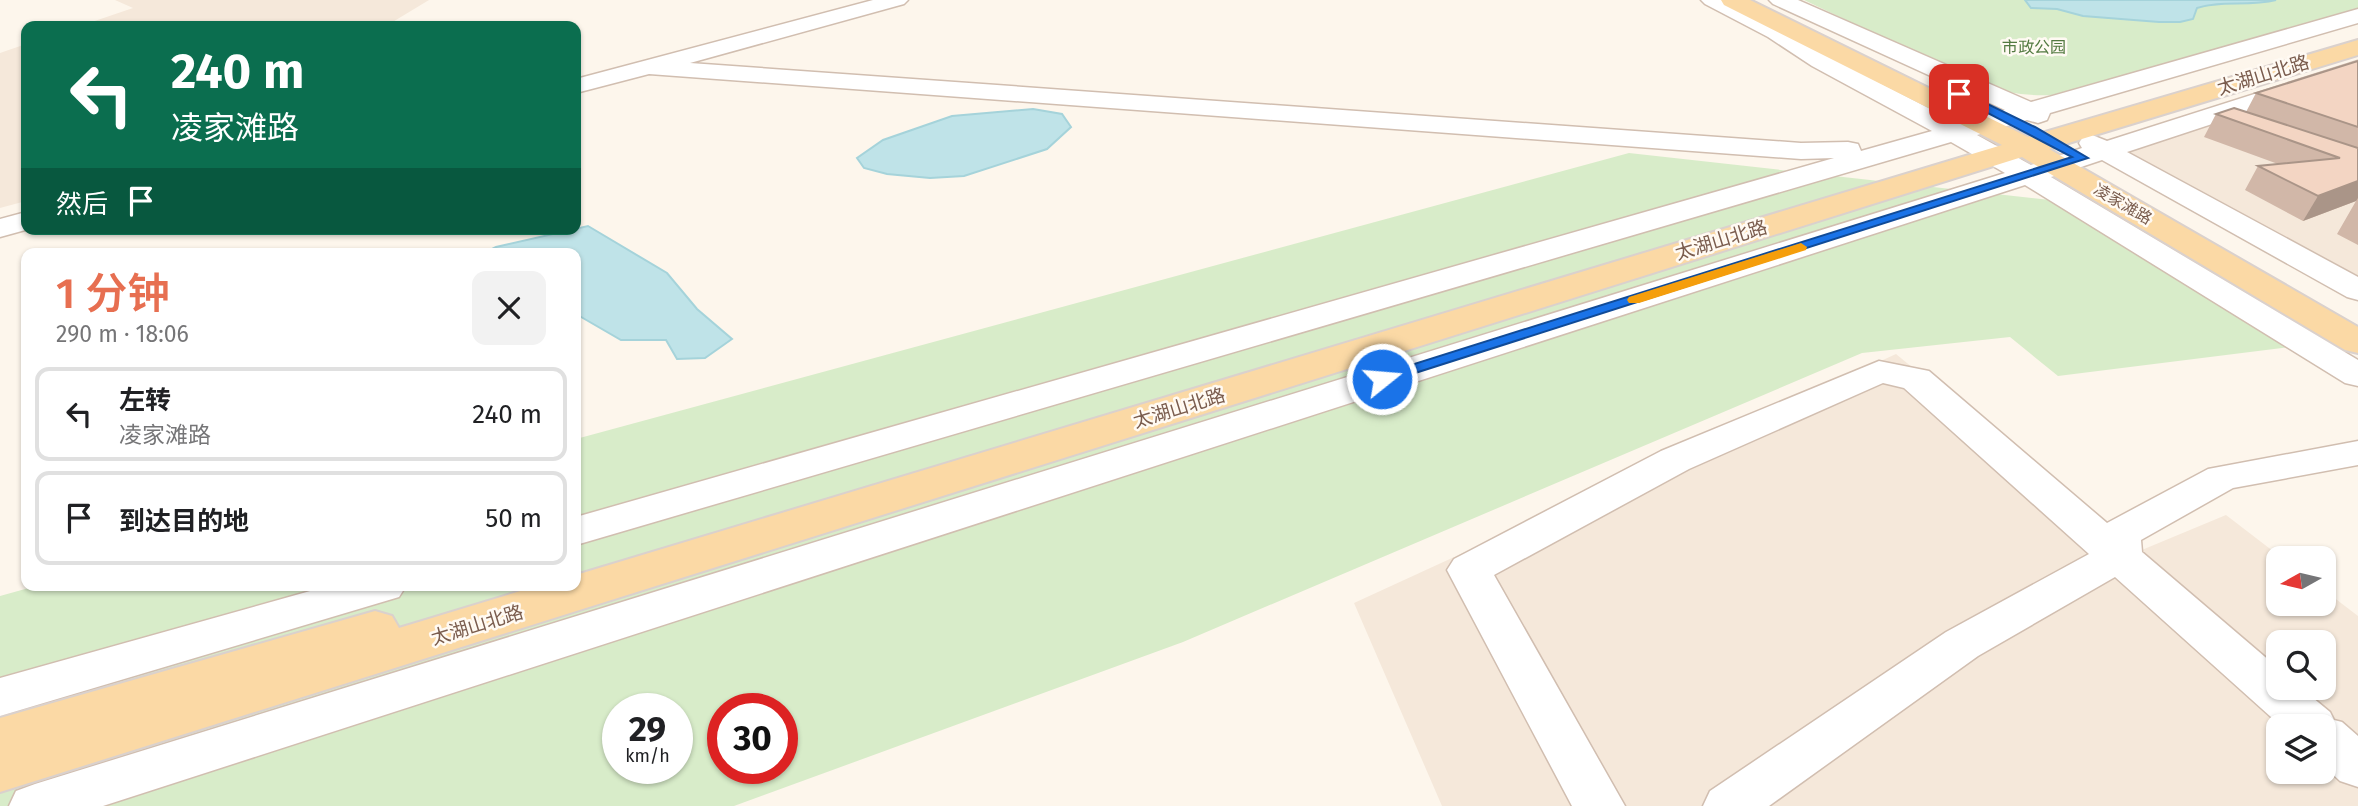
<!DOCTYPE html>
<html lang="zh">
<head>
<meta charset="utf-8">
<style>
	:root { --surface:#fff; --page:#f2f2f2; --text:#202124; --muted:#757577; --line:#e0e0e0; --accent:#e76f51 }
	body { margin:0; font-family:"Fira Sans","Noto Sans SC",sans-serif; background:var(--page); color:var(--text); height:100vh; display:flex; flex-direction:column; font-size:26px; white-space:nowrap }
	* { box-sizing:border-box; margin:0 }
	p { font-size:23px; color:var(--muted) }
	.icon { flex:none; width:38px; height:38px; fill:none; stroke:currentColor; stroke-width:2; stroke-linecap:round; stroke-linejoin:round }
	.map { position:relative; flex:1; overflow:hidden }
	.drawer { position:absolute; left:21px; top:248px; width:560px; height:343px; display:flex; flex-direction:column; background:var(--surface); border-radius:14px; box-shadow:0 2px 5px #0004 }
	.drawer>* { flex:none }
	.top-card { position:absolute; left:21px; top:21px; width:560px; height:214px; border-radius:14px; box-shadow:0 2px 5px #0004; background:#0b6e4f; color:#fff; overflow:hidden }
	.needle { width:46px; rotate:262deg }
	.fabs { position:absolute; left:2266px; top:546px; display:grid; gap:14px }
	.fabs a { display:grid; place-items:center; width:70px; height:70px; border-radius:14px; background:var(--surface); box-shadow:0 2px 5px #0004; font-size:35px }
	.speed { position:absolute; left:602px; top:693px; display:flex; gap:14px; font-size:35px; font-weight:700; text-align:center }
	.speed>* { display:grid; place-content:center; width:91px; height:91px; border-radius:50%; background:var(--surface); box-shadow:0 2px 5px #0004; line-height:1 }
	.speed small { font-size:18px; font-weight:400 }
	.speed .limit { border:10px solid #d22; background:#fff; color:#111 }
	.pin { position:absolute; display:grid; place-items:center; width:60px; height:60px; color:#fff; margin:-30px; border-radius:14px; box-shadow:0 4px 10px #0006 }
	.me { position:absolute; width:77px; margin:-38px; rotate:73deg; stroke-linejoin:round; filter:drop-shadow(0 0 5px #0008) }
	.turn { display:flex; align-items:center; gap:24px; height:147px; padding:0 35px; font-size:32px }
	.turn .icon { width:91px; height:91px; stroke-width:2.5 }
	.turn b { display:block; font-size:49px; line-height:60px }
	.then { display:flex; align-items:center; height:66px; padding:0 35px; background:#0003; gap:14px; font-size:26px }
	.round { display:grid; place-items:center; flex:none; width:74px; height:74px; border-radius:14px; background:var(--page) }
	.overview { display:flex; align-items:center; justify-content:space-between; height:119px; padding:0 35px }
	h1 { font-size:42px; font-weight:600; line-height:52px; color:var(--accent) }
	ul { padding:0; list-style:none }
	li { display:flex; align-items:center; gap:21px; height:94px; margin:0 14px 10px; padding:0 21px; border:4px solid var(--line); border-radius:14px }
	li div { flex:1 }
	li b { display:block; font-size:26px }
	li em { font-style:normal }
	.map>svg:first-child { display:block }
	.residential { fill:#f5e8da; fill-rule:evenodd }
	.green { fill:#d8ecc9; fill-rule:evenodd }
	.water { fill:#bfe3e8; stroke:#a5d3da; stroke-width:2 }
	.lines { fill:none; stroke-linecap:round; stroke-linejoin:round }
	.minor-casing { stroke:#d1beb0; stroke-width:3 }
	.major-casing { stroke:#dad1cd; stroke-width:4 }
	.minor { fill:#fff; fill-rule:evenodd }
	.major { fill:#fbd9a5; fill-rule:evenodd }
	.wall { fill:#d1b7a8 }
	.shaded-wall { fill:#aa9588 }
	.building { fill:#f3d5c3; stroke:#aa9588; stroke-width:2 }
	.route { fill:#1a73e8; stroke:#114b97; stroke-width:2 }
	.slow { fill:#f59e0b }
	.labels { text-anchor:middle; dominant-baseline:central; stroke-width:5; stroke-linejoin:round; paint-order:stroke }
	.far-park-label { font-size:16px; fill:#537a41; stroke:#fffaf3 }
	.far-street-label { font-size:16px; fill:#7a5c4d; stroke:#fffaf3 }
	.street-label { font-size:19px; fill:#7a5c4d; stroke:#fffaf3 }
</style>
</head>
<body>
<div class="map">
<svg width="2358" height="806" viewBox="0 0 2358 806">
	<rect width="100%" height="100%" fill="#fdf6ec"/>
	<path class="residential" d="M115,0h314l-43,26h-306l53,-18z
		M26,44v157l-26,7v-155z
		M2358,64v219l-251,-138z
		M1896,354l241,198 89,-37 56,43h-4v46h46v-14l34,26v190h-916l-88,-203zM2278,642h46v46h-46zM2278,726h46v46h-46z"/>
	<path class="green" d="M1804,0h554v10l-306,85c-26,1 -46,-2 -71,-11z
		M1629,153l421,47 249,146 -241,30 -48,-39 -148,16 -679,289 -449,164h-734v-210l36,-10h540v-147zM618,709h59v59h-59zM723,709h59v59h-59z"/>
	<path class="water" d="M2025,0h251c-27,7 -54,0 -79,8l-4,11 -13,3h-21l-76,-6 -26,-7 -26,-1z
		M1033,109l29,5 9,13 -24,22 -83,27 -34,2 -43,-4 -23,-6 -7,-10 26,-18 69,-24z
		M588,226l79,47 30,36 35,30 -27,19 -28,1 -11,-19h-45l-45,-26v-60h-94l14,-7z"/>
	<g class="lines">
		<g class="minor-casing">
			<path id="minor" d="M873,0h35l-4,4 -214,59 1111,80 47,-1 10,2 3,7 71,-20 -120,-65 -44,-29 -63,-33 -4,-4h28l55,27 44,29 129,67 48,-13 -232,-106 -4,-4h29l233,102 327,-93v14l-308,90 -3,7 -9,3 -11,-3 -50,15 54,30 51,-17 -3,-5 4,-6 9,-2 15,6 251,-80v15l-231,76 231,125v23l-11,-3 -245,-137 -51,17 307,183v26l-13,-3 -320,-198 -1922,621h-94l7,-15 19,-7 1970,-611 -54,-31 -1375,403v-28l1258,-359 -33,1 -1152,-85 -73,19v-14z
				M26,212v17h3l-29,8v-18z
				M1879,361l50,10 178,152 101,-54 150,-28v24l-125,23 -92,52 1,12 136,116v20h23l29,24 4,8 8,2 16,14v51l-18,-6 -16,-15v-40h-43l-166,-149 -137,79 -209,150h-66l7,-15 236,-159 143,-78 -185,-166 -21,-5 -194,86 -195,106 131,231h-53l-125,-236 7,-11 207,-108z
				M328,586h78l-7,11 -399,119v-38z"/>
		</g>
		<g class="major-casing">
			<path id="major" d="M1721,0h29l278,137 330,-97v15l-309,94 309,178v26l-13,-3 -323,-193 -2022,635v-74l375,-107 17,5 7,12 138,-42h39v-11l1426,-430 -278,-140z"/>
		</g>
		<use href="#minor" class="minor"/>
		<use href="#major" class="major"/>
	</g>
	<path class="wall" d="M2358,61v184l-21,-11 19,-33 -53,20 -58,-31 13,-24 20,-2 -74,-27 12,-23 30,-2 10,-19z"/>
	<path class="shaded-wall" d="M2358,181v17l-2,3 -53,20 15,-25z"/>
	<path class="building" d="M2358,61v66l-102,-34z
		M2234,108l124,40v33l-40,15 -60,-30 82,-8 -124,-44z"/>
	<path class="route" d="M1955,92h8l72,35 53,31 -701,224 -5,2 -8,-5 2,-3 696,-219 -117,-61z"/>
	<path class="slow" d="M1801,243l6,4 -1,3 -167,53h-10l-2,-3 2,-3z"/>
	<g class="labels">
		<g class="far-park-label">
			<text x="2034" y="47">市政公园</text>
		</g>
		<g class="far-street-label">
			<text transform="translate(2123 204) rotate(30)">凌家滩路</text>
		</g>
		<g class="street-label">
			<text transform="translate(2263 75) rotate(-17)">太湖山北路</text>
			<text transform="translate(1721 240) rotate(-17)">太湖山北路</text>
			<text transform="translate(1179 408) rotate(-17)">太湖山北路</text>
			<text transform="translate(477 625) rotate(-17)">太湖山北路</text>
		</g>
	</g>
</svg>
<div class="fabs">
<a><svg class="needle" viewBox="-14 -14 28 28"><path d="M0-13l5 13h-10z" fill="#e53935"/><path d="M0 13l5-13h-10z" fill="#757577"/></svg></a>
<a><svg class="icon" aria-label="search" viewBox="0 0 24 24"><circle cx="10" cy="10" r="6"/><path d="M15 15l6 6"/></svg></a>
<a><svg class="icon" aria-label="layers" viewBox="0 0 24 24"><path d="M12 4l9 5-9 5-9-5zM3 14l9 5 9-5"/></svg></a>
</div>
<div class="speed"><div>29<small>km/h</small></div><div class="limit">30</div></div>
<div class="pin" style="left:1959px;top:94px;background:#d93025"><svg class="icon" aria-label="arrive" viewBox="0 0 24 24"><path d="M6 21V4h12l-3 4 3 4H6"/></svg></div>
<svg class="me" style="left:1382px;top:379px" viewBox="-20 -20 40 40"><circle r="17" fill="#1a73e8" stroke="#fff" stroke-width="3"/><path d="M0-11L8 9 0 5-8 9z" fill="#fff"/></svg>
<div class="top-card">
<div class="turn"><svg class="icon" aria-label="left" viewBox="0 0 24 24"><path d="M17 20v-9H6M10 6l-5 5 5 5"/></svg><div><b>240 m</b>凌家滩路</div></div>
<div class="then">然后<svg class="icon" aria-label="arrive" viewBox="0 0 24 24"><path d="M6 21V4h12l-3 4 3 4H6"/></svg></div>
</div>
<section class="drawer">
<div class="overview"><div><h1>1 分钟</h1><p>290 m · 18:06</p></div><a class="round"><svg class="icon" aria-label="close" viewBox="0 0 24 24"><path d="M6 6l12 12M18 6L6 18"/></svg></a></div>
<ul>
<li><svg class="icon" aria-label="left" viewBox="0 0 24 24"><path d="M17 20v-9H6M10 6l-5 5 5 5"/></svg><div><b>左转</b><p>凌家滩路</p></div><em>240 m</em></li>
<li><svg class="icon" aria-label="arrive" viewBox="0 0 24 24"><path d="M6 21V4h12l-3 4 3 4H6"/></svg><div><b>到达目的地</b></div><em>50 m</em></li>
</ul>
</section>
</div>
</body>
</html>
